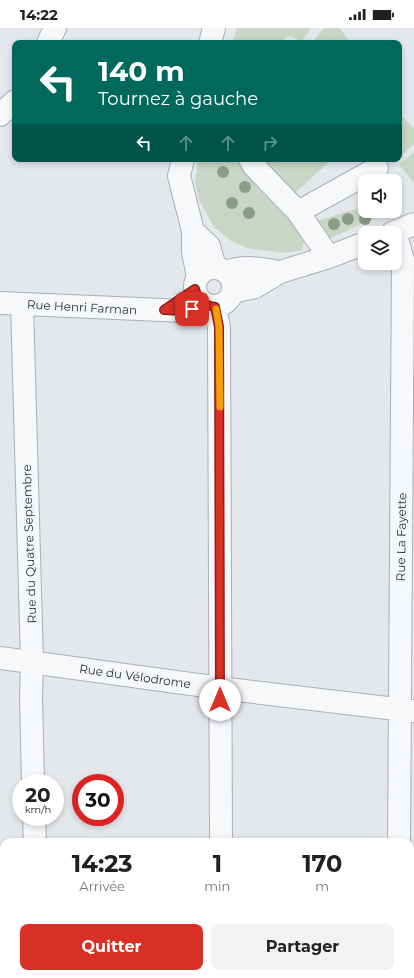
<!DOCTYPE html>
<html lang="fr">
<head>
<meta charset="utf-8">
<style>
	:root { --surface:#fff; --page:#f2f2f2; --text:#202124; --muted:#757577; --accent:#d93025 }
	body { margin:0; font-family:Montserrat,sans-serif; background:var(--page); color:var(--text); height:100vh; display:flex; flex-direction:column; font-size:15px; white-space:nowrap }
	* { box-sizing:border-box; margin:0 }
	p { font-size:13px; color:var(--muted) }
	.icon { flex:none; width:22px; height:22px; fill:none; stroke:currentColor; stroke-width:2; stroke-linecap:round; stroke-linejoin:round }
	.map { position:relative; flex:1; overflow:hidden }
	.sheet { position:absolute; left:0px; top:810px; width:414px; height:140px; display:flex; flex-direction:column; background:var(--surface); border-radius:12px 12px 0 0; box-shadow:0 2px 6px #0003 }
	.sheet>* { flex:none }
	.guide { position:absolute; left:12px; top:12px; width:390px; height:122px; border-radius:8px; box-shadow:0 2px 6px #0003; background:#00695c; color:#fff; overflow:hidden }
	.fabs { position:absolute; left:358px; top:146px; display:grid; gap:8px }
	.fabs a { display:grid; place-items:center; width:44px; height:44px; border-radius:8px; background:var(--surface); box-shadow:0 2px 6px #0003; font-size:20px }
	.speed { position:absolute; left:12px; top:746px; display:flex; gap:8px; font-size:20px; font-weight:700; text-align:center }
	.speed>* { display:grid; place-content:center; width:52px; height:52px; border-radius:50%; background:var(--surface); box-shadow:0 2px 6px #0003; line-height:1 }
	.speed small { font-size:10px; font-weight:400 }
	.speed .limit { border:6px solid #d22; background:#fff; color:#111 }
	.pin { position:absolute; display:grid; place-items:center; width:34px; height:34px; color:#fff; margin:-17px; border-radius:8px; box-shadow:0 2px 6px #0006 }
	.me { position:absolute; width:44px; margin:-22px; rotate:0deg; stroke-linejoin:round; filter:drop-shadow(0 0 3px #0008) }
	.turn { display:flex; align-items:center; gap:14px; height:84px; padding:0 20px; font-size:18px }
	.turn .icon { width:52px; height:52px; stroke-width:2.5 }
	.turn b { display:block; font-size:28px; line-height:34px }
	.lanes { display:flex; align-items:center; height:38px; padding:0 20px; background:#0003; justify-content:center; gap:20px; direction:ltr }
	.lanes .off { opacity:.35 }
	.eta { display:flex; justify-content:space-evenly; align-items:center; height:68px; text-align:center }
	.eta b { font-size:24px; font-weight:700; line-height:28px }
	.cta { display:flex; gap:8px; margin-top:auto; padding:8px 20px }
	.cta a { flex:1; height:46px; border-radius:8px; background:var(--accent); color:#fff; font-size:16px; font-weight:700; line-height:46px; text-align:center }
	.cta a+a { background:var(--page); color:var(--text) }
	.status { display:flex; justify-content:space-between; align-items:center; height:28px; padding:0 20px; background:var(--surface); direction:ltr }
	.status svg { height:11px; fill:currentColor }
	.map>svg:first-child { display:block }
	.green { fill:#c9d6c5 }
	.lines { fill:none; stroke-linecap:round; stroke-linejoin:round }
	.minor-casing { stroke:#a9aeb7; stroke-width:24 }
	.minor { stroke:#f7f8fa; stroke-width:22 }
	.tree { fill:#899d89 }
	.route-casing { stroke:#8d1f18; stroke-width:10 }
	.route { stroke:#d93025; stroke-width:7 }
	.slow { stroke:#f59e0b; stroke-width:7 }
	.labels { text-anchor:middle; dominant-baseline:central; stroke-width:4; stroke-linejoin:round; paint-order:stroke }
	.street-label { font-size:12px; fill:#2b3445; stroke:#f4f6f9 }
</style>
</head>
<body>
<div class="status"><b>14:22</b><svg viewBox="0 0 49 12"><path d="M0 12V9h3v3zM5 12V6h3v6zM10 12V3h3v9zM15 12V0h3v12zM26 1h20v11H26zM47 4h2v5h-2z"/></svg></div>
<div class="map">
<svg width="414" height="950" viewBox="0 0 414 950">
	<rect width="100%" height="100%" fill="#e4e7ec"/>
	<path class="green" d="M237,0h74l-10,14 -10,-6 -6,2 -2,5h-51z
		M324,0h15l13,15h-40z
		M402,88l12,13v15l-15,14v-39z
		M414,124v31l-15,-18z
		M198,131h45l62,75 -3,16 -17,3 -38,-5 -16,-7 -17,-14 -15,-27 -4,-18z
		M258,131h74l-38,35z
		M365,178v5h26l-67,30 -7,-20z"/>
	<g class="lines">
		<g class="minor-casing">
			<path id="minor" d="M48,15l7,-15
				M210,15l4,-15
				M0,87l15,-14
				M183,131l-4,17 14,55v21l5,25
				M250,131l4,7 44,46 31,45
				M298,184l79,-44
				M193,203l16,15 6,22
				M395,204l8,28 -4,582
				M392,205l22,-9
				M195 259a19 19 0 1 1 38 0a19 19 0 1 1-38 0Z
				M226,244c18,-7 36,-3 54,0
				M233,264l22,-5 25,-15 49,-15 36,-14
				M0,275l185,8 18,-8
				M22,276l10,358 -1,35 2,86
				M215,279l4,20 2,515
				M0,630l220,30 193,23
				M34,789l1,25
				M410,902l4,-2
				M38,946v4
				M222,946v4
				M398,950v-4"/>
		</g>
		<use href="#minor" class="minor"/>
	</g>
	<g class="tree">
		<circle cx="223" cy="144" r="6"/>
		<circle cx="245" cy="159" r="6"/>
		<circle cx="232" cy="175" r="6"/>
		<circle cx="249" cy="185" r="6"/>
		<circle cx="348" cy="191" r="6"/>
		<circle cx="365" cy="191" r="6"/>
		<circle cx="334" cy="196" r="6"/>
	</g>
	<g class="lines">
		<g class="route-casing">
			<path id="route" d="M192,281l-7,2 -21,-1 31,-21c3,11 9,16 20,18l4,20 1,373"/>
		</g>
		<use href="#route" class="route"/>
		<path class="slow" d="M216,281l3,18 1,80"/>
	</g>
	<g class="labels">
		<g class="street-label">
			<text transform="translate(82 279) rotate(3)">Rue Henri Farman</text>
			<text transform="translate(401 509) rotate(-89)">Rue La Fayette</text>
			<text transform="translate(29 516) rotate(-92)">Rue du Quatre Septembre</text>
			<text transform="translate(135 648) rotate(8)">Rue du Vélodrome</text>
		</g>
	</g>
</svg>
<div class="fabs">
<a><svg class="icon" aria-label="sound" viewBox="0 0 24 24"><path d="M4 9h4l5-4v14l-5-4H4zM17 9q2 3 0 6"/></svg></a>
<a><svg class="icon" aria-label="layers" viewBox="0 0 24 24"><path d="M12 4l9 5-9 5-9-5zM3 14l9 5 9-5"/></svg></a>
</div>
<div class="speed"><div>20<small>km/h</small></div><div class="limit">30</div></div>
<div class="pin" style="left:192px;top:281px;background:#d93025"><svg class="icon" aria-label="arrive" viewBox="0 0 24 24"><path d="M6 21V4h12l-3 4 3 4H6"/></svg></div>
<svg class="me" style="left:220px;top:672px" viewBox="-20 -20 40 40"><circle r="19" fill="#fff"/><path d="M0-13L10 11 0 6-10 11z" fill="#d93025"/></svg>
<div class="guide">
<div class="turn"><svg class="icon" aria-label="left" viewBox="0 0 24 24"><path d="M17 20v-9H6M10 6l-5 5 5 5"/></svg><div><b>140 m</b>Tournez à gauche</div></div>
<div class="lanes"><svg class="icon" aria-label="left" viewBox="0 0 24 24"><path d="M17 20v-9H6M10 6l-5 5 5 5"/></svg><svg class="icon off" aria-label="ahead" viewBox="0 0 24 24"><path d="M12 20V5M6 11l6-6 6 6"/></svg><svg class="icon off" aria-label="ahead" viewBox="0 0 24 24"><path d="M12 20V5M6 11l6-6 6 6"/></svg><svg class="icon off" aria-label="right" viewBox="0 0 24 24"><path d="M7 20v-9h11M14 6l5 5-5 5"/></svg></div>
</div>
<section class="sheet">
<div class="eta">
<div><b>14:23</b><p>Arrivée</p></div>
<div><b>1</b><p>min</p></div>
<div><b>170</b><p>m</p></div>
</div>
<div class="cta"><a>Quitter</a><a>Partager</a></div>
</section>
</div>
</body>
</html>
